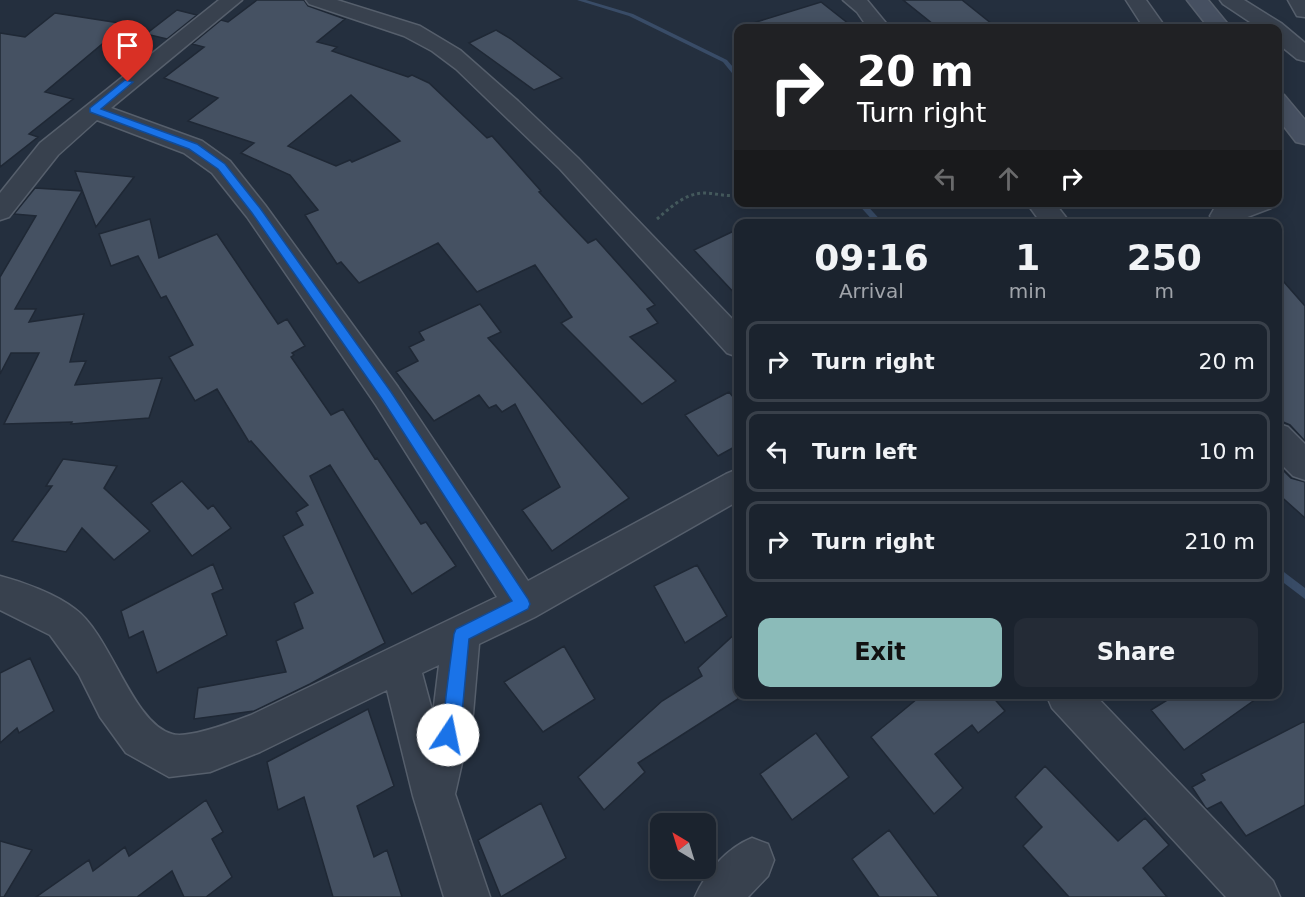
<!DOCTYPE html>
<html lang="en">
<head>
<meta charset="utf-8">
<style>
	:root { --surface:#1b232e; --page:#242b36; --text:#f1f3f6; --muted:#a0a4aa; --line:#39404a; --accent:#8bbbb9 }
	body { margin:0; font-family:"DejaVu Sans",sans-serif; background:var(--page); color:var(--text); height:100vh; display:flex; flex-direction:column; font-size:22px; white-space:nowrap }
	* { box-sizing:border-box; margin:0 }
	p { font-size:20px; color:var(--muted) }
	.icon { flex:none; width:33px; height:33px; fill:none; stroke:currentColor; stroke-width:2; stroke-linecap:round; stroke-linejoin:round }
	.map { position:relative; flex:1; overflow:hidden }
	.side { position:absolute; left:734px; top:219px; width:548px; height:480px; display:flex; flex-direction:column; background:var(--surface); border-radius:12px; box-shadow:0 3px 15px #0003,0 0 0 2px var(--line) }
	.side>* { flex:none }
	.guide { position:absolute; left:734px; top:24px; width:548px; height:183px; border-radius:12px; box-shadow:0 3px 15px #0003,0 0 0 2px var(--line); background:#202124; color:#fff; overflow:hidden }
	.needle { width:39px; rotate:322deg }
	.fabs { position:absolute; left:650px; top:813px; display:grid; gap:12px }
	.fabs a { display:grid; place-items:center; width:66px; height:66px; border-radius:12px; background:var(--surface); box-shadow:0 3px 15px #0003,0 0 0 2px var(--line); font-size:30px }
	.pin { position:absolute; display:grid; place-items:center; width:51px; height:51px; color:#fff; margin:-62px -26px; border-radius:50% 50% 50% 0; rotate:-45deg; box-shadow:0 0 6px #0007 }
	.pin .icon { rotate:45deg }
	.me { position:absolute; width:66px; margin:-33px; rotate:11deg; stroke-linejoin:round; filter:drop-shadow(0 0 4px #0008) }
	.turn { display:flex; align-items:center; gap:21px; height:126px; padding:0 24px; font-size:27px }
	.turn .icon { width:78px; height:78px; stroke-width:2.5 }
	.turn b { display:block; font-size:42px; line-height:51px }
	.lanes { display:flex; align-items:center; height:57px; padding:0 24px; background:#0003; justify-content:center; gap:30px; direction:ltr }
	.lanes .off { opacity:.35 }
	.eta { display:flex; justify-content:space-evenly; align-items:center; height:102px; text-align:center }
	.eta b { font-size:36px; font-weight:700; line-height:42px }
	.cta { display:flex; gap:12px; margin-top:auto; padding:12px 24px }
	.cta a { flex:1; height:69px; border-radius:12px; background:var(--accent); color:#111; font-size:24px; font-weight:700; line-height:69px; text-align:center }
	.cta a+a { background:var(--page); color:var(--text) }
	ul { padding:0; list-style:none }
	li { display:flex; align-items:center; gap:18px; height:81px; margin:0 12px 9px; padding:0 12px; border:3px solid var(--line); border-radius:12px }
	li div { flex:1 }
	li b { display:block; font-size:22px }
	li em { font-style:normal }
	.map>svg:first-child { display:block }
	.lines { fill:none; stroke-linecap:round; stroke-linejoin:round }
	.stream { fill:#394c67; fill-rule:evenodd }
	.building { fill:#455162; stroke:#1f2835; stroke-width:1.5; fill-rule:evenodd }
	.street-casing { stroke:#565f6c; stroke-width:3 }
	.secondary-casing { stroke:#565f6c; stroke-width:3 }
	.path { stroke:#44595c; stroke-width:3; stroke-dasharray:3 3; stroke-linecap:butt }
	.street { fill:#38414e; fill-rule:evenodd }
	.secondary { fill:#465061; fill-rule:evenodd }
	.route { fill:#1a73e8; stroke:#114b97; stroke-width:1.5 }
</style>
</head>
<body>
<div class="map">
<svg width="1305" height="897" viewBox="0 0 1305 897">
	<rect width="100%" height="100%" fill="#242f3e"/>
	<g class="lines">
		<path class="stream" d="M577,0h9l47,14 94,46 11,13v6l-2,-1 -13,-16 -94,-46z
			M856,202h8l20,22h-8z
			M1276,566l29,22v11l-29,-22z"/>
	</g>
	<path class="building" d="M257,0h47l4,6 37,13 -28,23 20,5 -5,4 76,26 4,-2 17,8 58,55 5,-2 49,55 -2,1 49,51 8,-4 59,66 -8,4 11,14 -28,14 46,44 -34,23 -81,-81 11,-6 -37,-52 -58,27 -39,-49 -79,40 -18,-21 -4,2 -32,-49 13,-5 -28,-35 -49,-22 13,-10 -66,-22 30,-23 -54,-20 40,-31 -12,-3 29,-24 7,2zM351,95l49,46 -48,21 -2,-2 -14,6 -48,-20z
		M903,0h59l35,28h-59z
		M821,2l33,26h-100l-1,-5z
		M177,10l20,5 -30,24 -21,-5z
		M55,13l71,11 -81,68 28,7 -44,35 9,3 -38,30v-134l25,4z
		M496,30l15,9 51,39 -28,12 -65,-47z
		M75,171l59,6 -38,50z
		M35,188l47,3 -67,118h21l-7,13 55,-8 -14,48 16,-1 -11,24 87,-7 -13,40 -78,6 1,-2 -68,2 35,-71h-28l-11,21v-97l36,-61 -22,-2z
		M150,219l9,39 58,-24 61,90 9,-5 18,27 -13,7 2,2 -3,2 40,58 12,-6 32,50 2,-1 44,66 5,-2 30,44 -44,28 -82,-129 -20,11 75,167 -75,41 -56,27 -60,8 4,-31 88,-16 -10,-31 27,-13 -9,-25 19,-10 -30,-57 20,-11 -7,-13 12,-7 -57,-64 -2,1 -32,-53 -22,12 -26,-44 24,-12 -27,-49 -5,2 -23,-42 -27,10 -12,-32z
		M738,229v68l-44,-47z
		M1276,273l29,33v135l-15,-16 -14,-6z
		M480,304l21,28 -13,6 141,160 -77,53 -30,-41 38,-23 -45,-83 -13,8 -6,-7 -7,3 -10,-13 -45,26 -38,-49 22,-11 -9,-14 15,-7 -5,-8z
		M729,392l9,11v42l-20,11 -33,-41z
		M63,459l54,7 -13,22 46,43 -36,29 -32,-32 -16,24 -54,-11 40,-55h-6z
		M1276,463l15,15 14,4v36l-29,-26z
		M182,481l26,28 5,-4 18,23 -39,28 -41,-53z
		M213,564l10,25 -11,5 15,41 -70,38 -14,-42 -14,7 -8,-27z
		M697,565l30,51 -42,27 -31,-57z
		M738,631v68l-100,64 7,9 -41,38 -26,-33 84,-76 40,-25 -4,-8z
		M564,646l31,53 -52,33 -39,-50z
		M30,658l24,53 -35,22 -2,-5 -17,15v-70z
		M923,694h67l15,17 -27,22 -6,-8 -37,29 28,34 -29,26 -63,-77z
		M1177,694h86l-79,56 -33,-40z
		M368,709l26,77 -37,20 17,51 13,-7 15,47h-69l-29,-100 -26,13 -11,-48z
		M1305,721v84l-59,31 -25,-34 -14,7 -2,-2 -13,-20 13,-7 -4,-6z
		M816,733l33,44 -57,43 -32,-46z
		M1045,766l73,75 27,-23 24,27 -26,23 24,29h-98l-46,-51 19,-19 -27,-30z
		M206,800l17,32 -11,7 20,38 -26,20h-22l-12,-26 -35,26h-101l53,-37 4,11 32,-24 4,9z
		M541,803l25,55 -65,39 -23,-57z
		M889,830l50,67h-60l-27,-38z
		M0,841l32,9 -28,47h-4z"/>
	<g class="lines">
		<g class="street-casing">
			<path id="street" d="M219,0h23l-131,108 91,33 28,20 35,44 133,182 130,194 198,-107 12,-5v32l-203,116 -56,27 -6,70 -18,80 35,103h-46l-31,-101 -26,-106 -127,62 -50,20 -41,5 -43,-24 -26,-36 -21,-42 -29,-40 -50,-25v-34c23,6 56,18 75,33 36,26 57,114 97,125 17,5 61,-12 79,-19l246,-118 -121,-192 -129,-188 -35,-44 -28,-20 -87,-33 -39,35 -49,62 -9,3v-27l40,-50zM439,665l-6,49 -11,-41z
				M306,0h31l83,26 40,24 58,51 60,57 160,167v32l-11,-4 -167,-184 -104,-100 -24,-18 -28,-15 -95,-32z
				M843,0h24l23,28h-22l-11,-16z
				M1126,0h20l20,28h-22z
				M1220,0h24l37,23 24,20v18l-8,-2 -21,-17v-14h-17l-36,-24z
				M1288,0h17v17l-8,-1z
				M1026,202h28l17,22h-29z
				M1233,202h42l-4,6 -42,16 -15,-1 -4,-7 4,-7z
				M1276,423l12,4 17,17v36l-12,-4 -17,-17z
				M1046,694h48l179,187 7,16h-54l-174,-189z
				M752,838l16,6 6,16 -6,16 -20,21h-53c11,-25 32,-49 57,-59z"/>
		</g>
		<g class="secondary-casing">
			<path id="secondary" d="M1187,0h21l23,28h-22z
				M1276,93l8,2 21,25v24l-9,-2 -20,-26z"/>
		</g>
		<path class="path" d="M657,219c13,-11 28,-26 47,-26 11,0 22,4 34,2"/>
		<use href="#street" class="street"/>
		<use href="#secondary" class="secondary"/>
	</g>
	<path class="route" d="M125,80l8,2 -32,27 96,35 28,20 35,44 131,184 137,207 2,5 -2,5 -59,30 -7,75 -8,26 -6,3 -5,-3c-3,-6 9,-90 11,-106l2,-5 56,-28 -130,-202 -130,-186 -34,-44 -29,-20 -99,-37v-4z"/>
</svg>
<div class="fabs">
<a><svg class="needle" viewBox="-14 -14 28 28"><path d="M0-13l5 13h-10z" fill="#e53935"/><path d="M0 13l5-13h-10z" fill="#a0a4aa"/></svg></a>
</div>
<div class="pin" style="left:128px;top:82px;background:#d93025"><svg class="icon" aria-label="arrive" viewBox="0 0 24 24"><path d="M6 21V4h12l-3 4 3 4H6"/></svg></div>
<svg class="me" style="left:448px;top:735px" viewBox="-20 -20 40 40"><circle r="19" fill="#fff"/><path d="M0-13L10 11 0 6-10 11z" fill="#1a73e8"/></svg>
<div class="guide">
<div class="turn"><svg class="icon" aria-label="right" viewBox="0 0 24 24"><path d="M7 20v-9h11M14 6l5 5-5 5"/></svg><div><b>20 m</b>Turn right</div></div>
<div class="lanes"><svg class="icon off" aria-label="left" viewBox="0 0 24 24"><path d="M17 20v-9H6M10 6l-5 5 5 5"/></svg><svg class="icon off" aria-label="ahead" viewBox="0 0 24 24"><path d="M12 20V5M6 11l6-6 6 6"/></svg><svg class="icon" aria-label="right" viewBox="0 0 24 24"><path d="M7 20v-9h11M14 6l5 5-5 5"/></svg></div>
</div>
<section class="side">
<div class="eta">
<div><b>09:16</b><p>Arrival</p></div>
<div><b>1</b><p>min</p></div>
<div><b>250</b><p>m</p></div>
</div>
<ul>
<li><svg class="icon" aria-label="right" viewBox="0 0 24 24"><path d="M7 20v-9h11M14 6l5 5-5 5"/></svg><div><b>Turn right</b></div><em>20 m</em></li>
<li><svg class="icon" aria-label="left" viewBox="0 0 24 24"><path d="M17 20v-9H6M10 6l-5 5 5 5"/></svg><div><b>Turn left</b></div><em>10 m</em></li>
<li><svg class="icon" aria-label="right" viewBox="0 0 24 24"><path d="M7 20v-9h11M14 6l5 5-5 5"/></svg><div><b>Turn right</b></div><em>210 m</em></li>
</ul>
<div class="cta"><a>Exit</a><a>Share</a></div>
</section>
</div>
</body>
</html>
